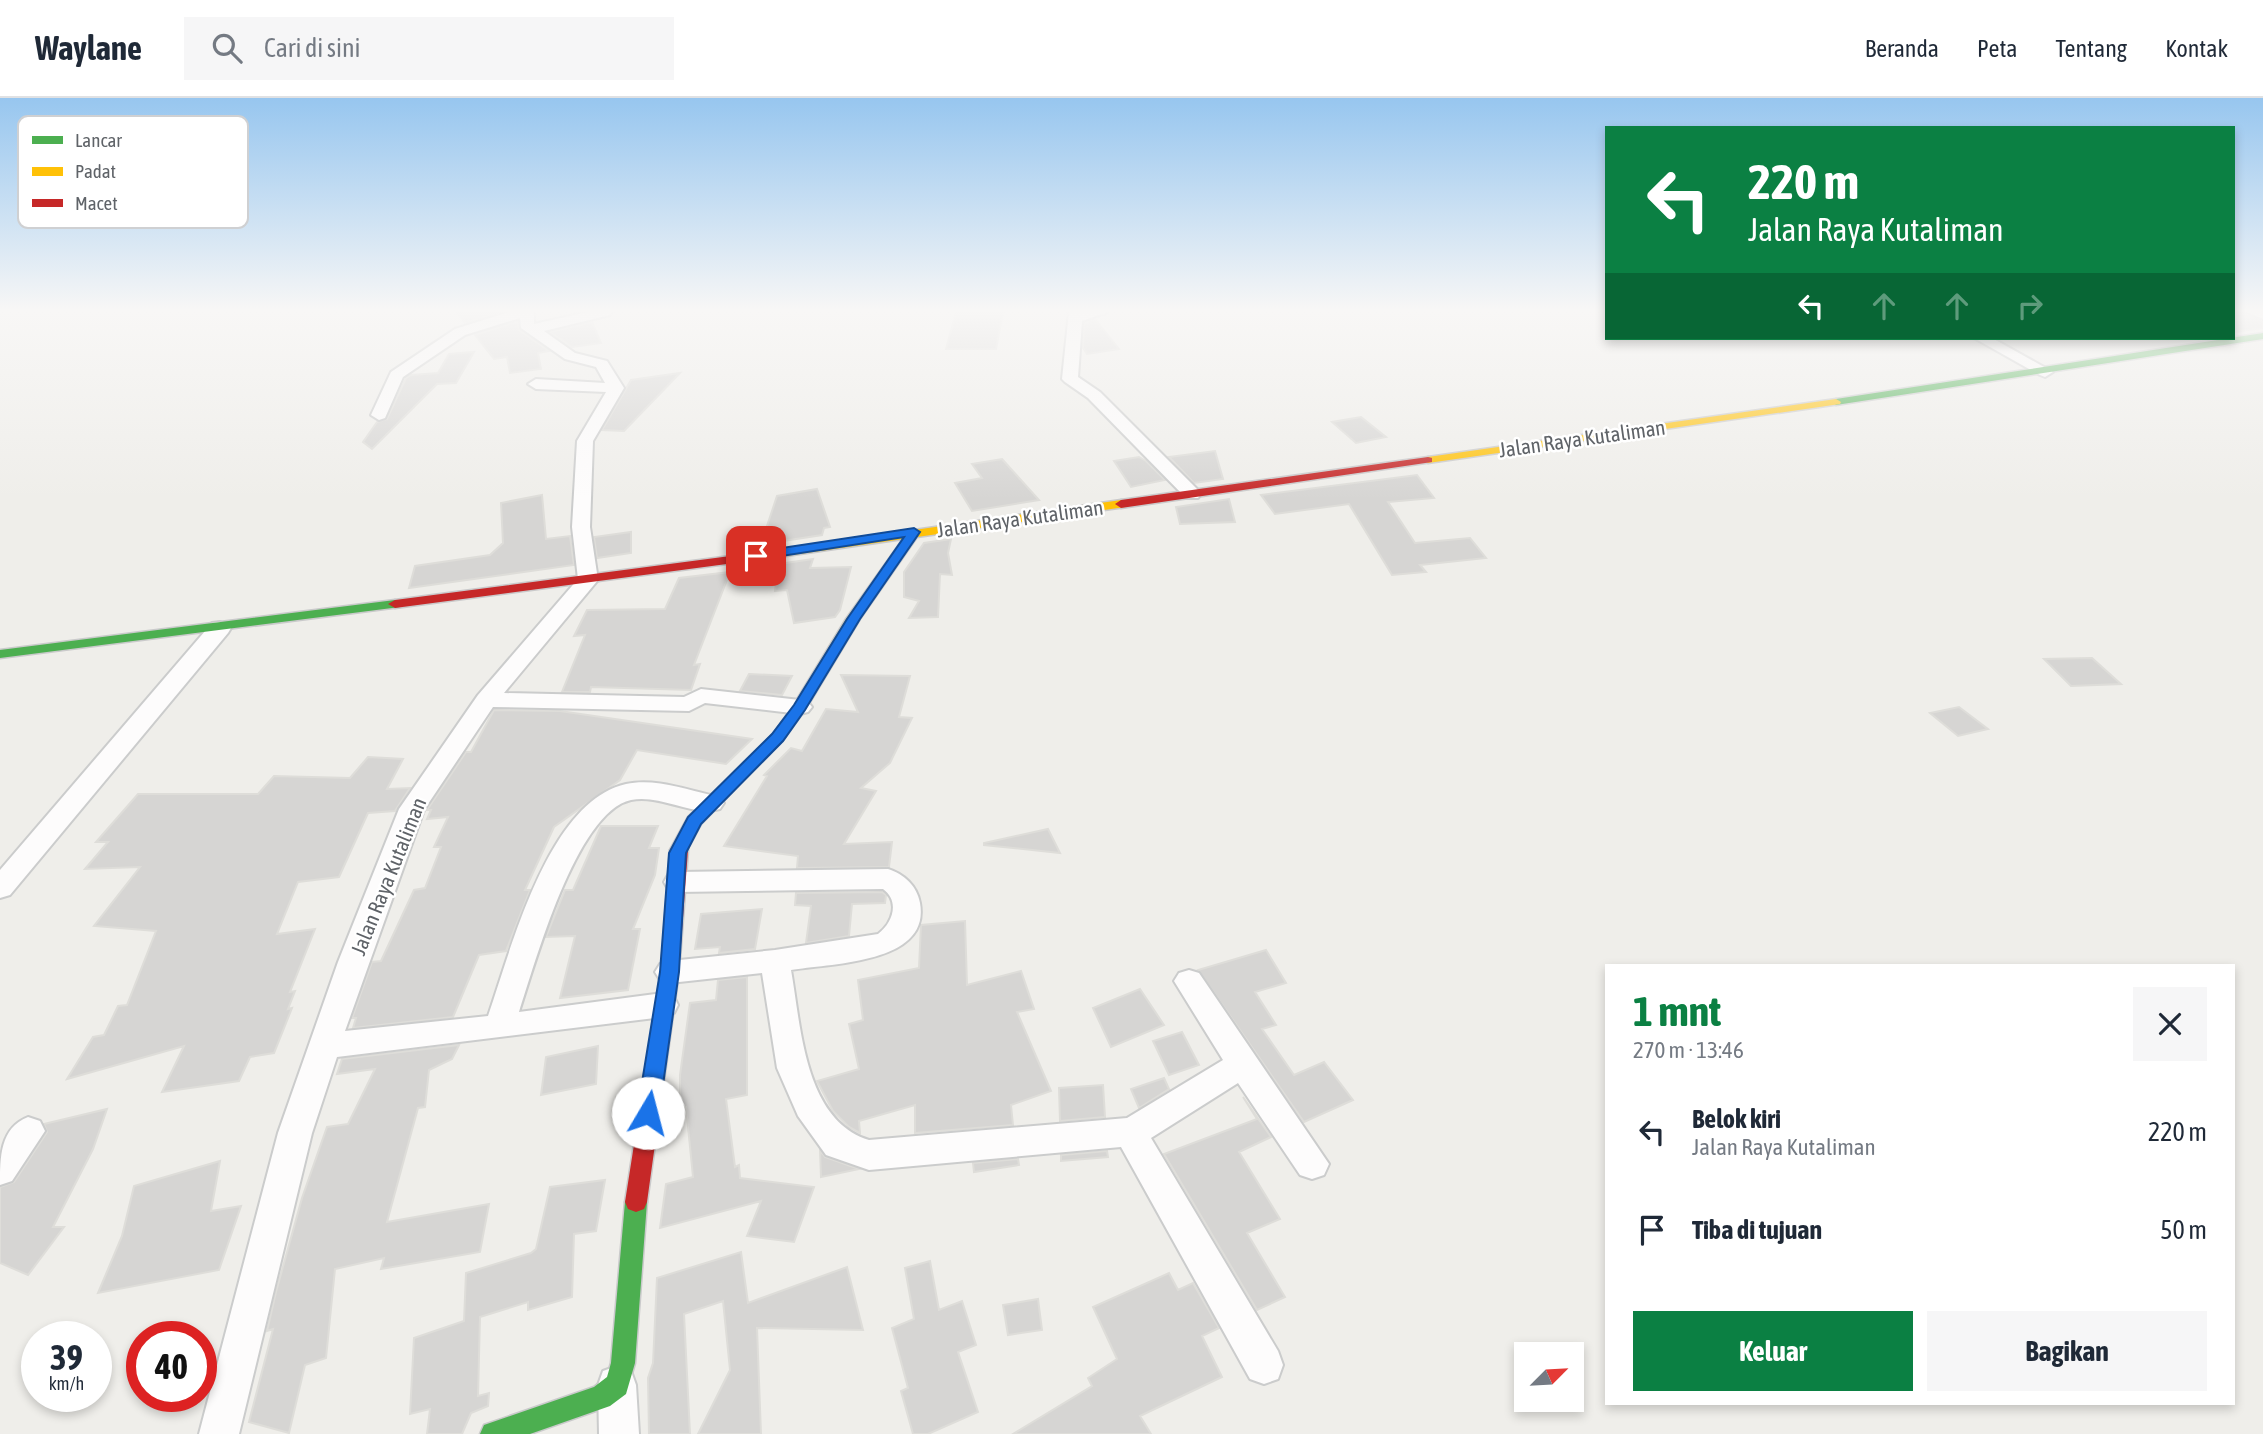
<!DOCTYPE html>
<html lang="id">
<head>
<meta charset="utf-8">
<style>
	:root { --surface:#fff; --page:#f6f6f7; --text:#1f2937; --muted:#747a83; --line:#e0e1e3; --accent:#0b8043 }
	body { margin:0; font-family:"Asap Condensed",sans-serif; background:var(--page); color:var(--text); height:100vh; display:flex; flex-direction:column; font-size:26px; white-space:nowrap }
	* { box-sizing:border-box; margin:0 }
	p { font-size:23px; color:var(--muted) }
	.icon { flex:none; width:38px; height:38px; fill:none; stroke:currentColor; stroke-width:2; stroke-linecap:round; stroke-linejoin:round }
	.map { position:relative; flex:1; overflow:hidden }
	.drawer { position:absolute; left:1605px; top:866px; width:630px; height:441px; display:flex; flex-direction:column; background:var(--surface); border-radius:0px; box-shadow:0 4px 10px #0003 }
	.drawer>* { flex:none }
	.guide { position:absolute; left:1605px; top:28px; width:630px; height:214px; border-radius:0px; box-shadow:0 4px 10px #0003; background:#0b8043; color:#fff; overflow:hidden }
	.needle { width:46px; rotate:66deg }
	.buttons { position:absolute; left:1514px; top:1244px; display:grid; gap:14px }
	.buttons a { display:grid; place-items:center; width:70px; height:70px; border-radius:0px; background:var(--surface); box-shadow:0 4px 10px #0003; font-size:35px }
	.speed { position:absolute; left:21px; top:1223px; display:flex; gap:14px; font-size:35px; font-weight:700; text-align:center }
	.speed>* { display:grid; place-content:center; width:91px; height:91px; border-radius:50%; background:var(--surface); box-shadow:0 4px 10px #0003; line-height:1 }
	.speed small { font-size:18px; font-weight:400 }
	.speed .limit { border:10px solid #d22; background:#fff; color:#111 }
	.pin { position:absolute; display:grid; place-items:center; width:60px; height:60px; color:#fff; margin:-30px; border-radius:14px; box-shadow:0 4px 10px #0006 }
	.me { position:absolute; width:77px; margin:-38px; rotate:8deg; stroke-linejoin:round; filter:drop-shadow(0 0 5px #0008) }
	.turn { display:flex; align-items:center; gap:24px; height:147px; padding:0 28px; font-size:32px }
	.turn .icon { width:91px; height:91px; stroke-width:2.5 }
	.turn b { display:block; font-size:49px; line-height:60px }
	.lanes { display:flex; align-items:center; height:66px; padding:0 28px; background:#0003; justify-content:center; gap:35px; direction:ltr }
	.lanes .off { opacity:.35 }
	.round { display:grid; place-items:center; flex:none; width:74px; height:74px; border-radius:0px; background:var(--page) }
	.headline { display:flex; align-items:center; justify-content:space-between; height:119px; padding:0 28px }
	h1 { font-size:42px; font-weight:700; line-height:52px; color:var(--accent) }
	.cta { display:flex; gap:14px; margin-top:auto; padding:14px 28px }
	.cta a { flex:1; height:80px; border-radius:0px; background:var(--accent); color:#fff; font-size:28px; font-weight:700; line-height:80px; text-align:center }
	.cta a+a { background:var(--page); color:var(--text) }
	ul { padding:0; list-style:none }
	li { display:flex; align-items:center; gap:21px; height:98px; padding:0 28px }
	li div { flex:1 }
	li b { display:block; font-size:26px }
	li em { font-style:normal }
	header { display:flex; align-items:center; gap:42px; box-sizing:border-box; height:98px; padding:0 35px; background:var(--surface); border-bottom:2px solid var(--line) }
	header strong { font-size:33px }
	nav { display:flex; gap:38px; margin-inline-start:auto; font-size:24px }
	.search { width:490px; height:63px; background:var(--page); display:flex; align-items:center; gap:18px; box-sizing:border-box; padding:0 24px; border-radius:0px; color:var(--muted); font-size:26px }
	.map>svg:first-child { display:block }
	.building { fill:#d6d5d3; stroke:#deddd9; stroke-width:2 }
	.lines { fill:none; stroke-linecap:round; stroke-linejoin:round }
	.street-casing { stroke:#cbcccc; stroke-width:4 }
	.fast-casing { stroke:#cacacb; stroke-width:3 }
	.slow-casing { stroke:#cacacb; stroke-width:3 }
	.jam-casing { stroke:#cacacb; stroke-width:3 }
	.street { fill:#fdfcfc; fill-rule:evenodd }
	.fast { fill:#4caf50; fill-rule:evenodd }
	.slow { fill:#ffc107; fill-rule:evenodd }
	.jam { fill:#c62828; fill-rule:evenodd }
	.route { fill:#1a73e8; stroke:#114b97; stroke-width:2 }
	.labels { text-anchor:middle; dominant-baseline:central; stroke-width:5; stroke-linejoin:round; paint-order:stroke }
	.street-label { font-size:21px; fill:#5f6368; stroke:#fff }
	.key { fill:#fff; stroke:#cfd0d2; stroke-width:2 }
	.key-label { font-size:19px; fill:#5f6368 }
</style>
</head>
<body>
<header>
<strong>Waylane</strong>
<div class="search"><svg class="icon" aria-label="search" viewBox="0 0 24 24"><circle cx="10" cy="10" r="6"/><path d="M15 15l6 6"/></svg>Cari di sini</div>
<nav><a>Beranda</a><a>Peta</a><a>Tentang</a><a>Kontak</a></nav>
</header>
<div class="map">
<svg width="2263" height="1336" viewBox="0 0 2263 1336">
	<rect width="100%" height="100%" fill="#efeeea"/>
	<path class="building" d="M456,214h45l-36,11z
		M956,214h47l-7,37h-50z
		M2233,214h12l18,9v7l-30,4z
		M1095,221l24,30 -32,5 -4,-6 1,-25z
		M518,223l1,9 30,21 -11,2 3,16 -31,4 -3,-16 -13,2 -19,-24z
		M592,224l9,21 -29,4 -22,-15z
		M474,254l-18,31 -19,1 -65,65 -9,-7 14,-20 10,-3 19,-41 5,-3 27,-2 11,-19z
		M680,275l-56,58 -22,-1 29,-50z
		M1361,319l25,20 -30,6 -24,-21z
		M1215,353l8,28 -29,4 -25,-26z
		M1139,359l7,4 19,19 -34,7 -17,-26z
		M1002,361l37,41 -67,11 -17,-28 27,-5 -10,-14z
		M1417,377l17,23 -46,4 27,41 55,-5 16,20 -66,7 6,7 -34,3 -43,-71 -74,10 -14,-19z
		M817,391l13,38 -6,1 -2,7 -39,6 1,-6 -21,3 14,-42z
		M542,397l4,44 24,-3 4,29 -165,23 6,-22 75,-11 13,-12 -2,-40z
		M1229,401l6,23 -55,2 -4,-17z
		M631,434v21l-34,5 -3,-21z
		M951,441l-3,14 4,22 -12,-1 -2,43 -29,1 10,-17 -15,-4v-25l20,-29z
		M813,461l-3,9 41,-1 -11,43 -5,7 -41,6 -7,-33 -12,1 4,-27z
		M730,474l-36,93 6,-1 -9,26 -100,-3 -1,5h-28l23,-57 -11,1 13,-26 78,-1 14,-31z
		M2092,560l29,26 -50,2 -27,-27z
		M749,576l43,2 -10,19 -42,-4z
		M841,577l69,1 -11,41 13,1 -22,45 -29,25 15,3 -32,53 48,-2 -3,25 -92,1 1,-12 -74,-10 43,-70 -3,-1 27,-27 11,3 24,-42 32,3z
		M1959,609l29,22 -30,7 -28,-23z
		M494,612l66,1 192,28 -26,25 -89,-14 -17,30 -66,47 -29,63h5l-24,61 -27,4 -26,62 -100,11 3,-10h-4l20,-56 9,-1 33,-71 11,-2 16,-41h-7l14,-30 -21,2 4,-9h-4l39,-58h5z
		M368,659l35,2 -16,30 23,-1 -15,23 -27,2 -29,64 -41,5 -21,52 38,-5 -25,63 5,-1 -7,18 4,-1 -18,45 -24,4 -11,24 -77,11 22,-46 -117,33 26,-42 11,-2 14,-29 9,-1 29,-74 -62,-5 46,-59 -55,2 23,-27h-12l42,-48h120l16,-18 76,2z
		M601,728h57l-9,22h10l-4,27 -22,54h7l-12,61 -68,8 15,-62 -29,1 19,-47h8z
		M1048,731l12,24 -76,-8v-2z
		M882,794l4,3 -1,8 -33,1 -3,32 -43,7 5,-37 -16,-1 1,-12z
		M762,811l-7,40 -36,4 1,-6 -25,2 6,-35z
		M965,823l2,64 54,-14 13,38 -17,3 34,79 -40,14 2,20 -98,8v-28l-56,16 1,12 -11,-6 -16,-16 -16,-30 42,-12 -10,-45 14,-4 -5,-40 61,-12 2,-43z
		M1266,852l20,33 -31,9 21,33 -14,4 32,46 30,-13 29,38 -49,22 -106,-152z
		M747,879v118l-21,4 9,68 4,-2 1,13 74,9 -20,55 -47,-6 14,-35 -101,27 6,-44 27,-7 -7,-70 -6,1v-33l10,-72 26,-3 2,-20z
		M1140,891l24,36 -53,22 -18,-39z
		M1182,934l17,33 -30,10 -16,-34z
		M459,947l-7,14 -23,11 -4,37 -7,1 -31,114 102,-18 -9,48 -99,17 3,-11 -49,11 -9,89 -21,7 -16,68 -40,-11 24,-93 -6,2 9,-39 26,-94 25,-71 21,-3 27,-55 -38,5 5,-15z
		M598,948l-2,38 -55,11 5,-38z
		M1164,980l5,11 -30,19 -8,-19z
		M1103,987l2,32 -45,4 -1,-33z
		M1243,999l28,40 -32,15 41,67 -33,14 38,64 -28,13 -93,-156 93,-35z
		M107,1011l-14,40 -40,78h11l-36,48 -28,-12v-76l14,-5 33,-50 -3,-8z
		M820,1052l5,7 34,12 -38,8z
		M1107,1053l1,6 -47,4v-6z
		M1018,1061l1,6 -45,7 -1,-9z
		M220,1063l-9,50 30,-5 -22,64 -121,23 24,-57 12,-50z
		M605,1082l-9,51 -22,3 -2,63 -44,13v-8l-48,15 -2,79 11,-3 -1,13 -17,7 -9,21h-35l3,-25 -20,5 4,-76 50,-17 2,-48 65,-20 5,-4 14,-62z
		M741,1154l7,51 99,-36 16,63 -106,-2 4,106h-63l32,-64 -7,-69 -39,13 6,120h-41l-1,-56 5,-15 4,-85z
		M930,1163l9,49 23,-9 14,44 -18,7 20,60 -50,22h-15l-12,-43 7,-3 -16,-60 22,-9 -9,-51z
		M1169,1175l9,17 15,-7 26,45 -17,8 20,41 -82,39 11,18h-138l79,-48 -4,-8 29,-19 -24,-52z
		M1038,1201l4,31 -34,5 -5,-30z"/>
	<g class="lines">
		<g class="street-casing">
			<path id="street" d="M509,214h25v12l54,-12h24l-2,3 -66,16 31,22 32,8 17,27 -31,53 -3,86 8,53 -94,113 180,4 17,-8 99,11 8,2 4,5 -4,5 -8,2 -95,-11 -16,8 -196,-4 -69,103 -79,221 143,-15c23,-66 60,-215 138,-232 28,-6 58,5 85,11l9,2 4,6 -4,6c-28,8 -59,-15 -89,-9 -55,12 -96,164 -112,212l144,-19 11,4 4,8 -4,8 -11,4 -326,40 -25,76 -73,301h-40l79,-301 60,-171 61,-153 79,-114 100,-116 -6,-52 5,-86 29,-49 -70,-3 -8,-5 8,-5 69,4 -9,-16 -31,-8 -44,-31 -1,-10 -55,17 -62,42 -18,41 -6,2 -8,-5 20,-43 64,-43z
				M1069,214h39l-26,9 -4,56 22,15 98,98 3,4 -3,4h-12l-98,-100 -23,-16 -3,-3z
				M2247,214h16v7z
				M1974,240h18l61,34 -8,5 -5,-2z
				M220,524l11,6 -3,5 -218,262 -10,3v-28l212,-247z
				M888,771c16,5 29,17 32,34 11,61 -90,60 -129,67 10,56 13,150 78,170l258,-22 96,-58 -49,-79 5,-8 10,-3 10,3 130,191 -5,11 -12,4 -12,-4 -62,-92 -87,55 127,213 5,14 -5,14 -14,5 -14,-5 -129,-232 -252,23 -43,-15 -28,-39 -21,-48 -15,-95 -92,10 -10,-3 -5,-8 5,-8 10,-3 105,-11 103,-16c15,-11 22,-33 5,-45l-205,3 -10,-3 -4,-7 4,-7 10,-3z
				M28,1019l12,4 5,10 -33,50 -12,4c0,-28 0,-57 28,-68z
				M617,1268l14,5 5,14 3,49h-40l-1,-49 5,-14z"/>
		</g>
		<g class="fast-casing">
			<path id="fast" d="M2263,235v6l-427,66 -5,-3 5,-3z
				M395,502l7,4 -2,3 -400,51v-8z
				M636,1094l8,3 3,7 -12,161 -9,31 -16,12 -80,28h-50l4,-9 110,-38 13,-10 4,-14 14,-161 3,-7z"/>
		</g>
		<g class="slow-casing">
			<path id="slow" d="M1836,301l5,3 -1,2 -412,59 -6,-3 6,-3z
				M1121,402l4,1v6l-208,30 -57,82 -53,88 -24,33 -82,84 -16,30h-12l-3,-4 18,-33 85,-83 20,-28 53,-87 57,-80 -165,24 -4,-1v-6z"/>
		</g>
		<g class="jam-casing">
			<path id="jam" d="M1428,359l4,1v4l-311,46 -6,-4 6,-4z
				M738,457l4,1v6l-347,46 -7,-4 7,-4z
				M679,746l6,2 3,4 -9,122 -32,230 -3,7 -8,3 -8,-3 -3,-7 36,-230 9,-122 3,-4z"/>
		</g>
		<use href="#street" class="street"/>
		<use href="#fast" class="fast"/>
		<use href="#slow" class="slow"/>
		<use href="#jam" class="jam"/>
	</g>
	<linearGradient id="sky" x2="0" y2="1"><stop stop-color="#97c6ef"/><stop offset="0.53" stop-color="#f8f7f6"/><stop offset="1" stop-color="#f8f7f6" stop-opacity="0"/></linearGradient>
	<rect width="2263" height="401" fill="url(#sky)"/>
	<path class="route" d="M914,430l6,4 -60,87 -55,91 -22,31 -82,83 -15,29 -7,119 -20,141 -3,7 -8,2 -7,-2 -4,-7 23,-141 9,-119 19,-36 84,-83 22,-29 53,-86 57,-82 -148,23 -6,-4 6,-4z"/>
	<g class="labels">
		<g class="street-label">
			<text transform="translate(1582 340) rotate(-8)">Jalan Raya Kutaliman</text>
			<text transform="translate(1020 420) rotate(-8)">Jalan Raya Kutaliman</text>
			<text transform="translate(388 778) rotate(-68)">Jalan Raya Kutaliman</text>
		</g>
	</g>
	<rect x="18" y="18" width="230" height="112" rx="10" class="key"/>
	<rect x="32" y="38" width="31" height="8" fill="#4caf50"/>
	<rect x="32" y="69" width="31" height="9" fill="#ffc107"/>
	<rect x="32" y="101" width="31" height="8" fill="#c62828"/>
	<g class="key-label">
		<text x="75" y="49">Lancar</text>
		<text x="75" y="80">Padat</text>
		<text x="75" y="112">Macet</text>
	</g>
</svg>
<div class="buttons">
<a><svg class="needle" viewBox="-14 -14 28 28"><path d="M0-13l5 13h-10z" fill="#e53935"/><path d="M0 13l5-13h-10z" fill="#747a83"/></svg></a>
</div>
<div class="speed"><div>39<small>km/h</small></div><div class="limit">40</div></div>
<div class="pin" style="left:756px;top:458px;background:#d93025"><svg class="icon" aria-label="arrive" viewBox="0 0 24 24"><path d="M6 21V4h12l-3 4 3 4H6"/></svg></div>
<svg class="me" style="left:648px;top:1015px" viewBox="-20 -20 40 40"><circle r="19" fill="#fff"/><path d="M0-13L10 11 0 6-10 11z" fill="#1a73e8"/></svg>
<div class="guide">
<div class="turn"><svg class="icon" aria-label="left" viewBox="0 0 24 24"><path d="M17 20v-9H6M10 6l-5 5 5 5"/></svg><div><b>220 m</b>Jalan Raya Kutaliman</div></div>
<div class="lanes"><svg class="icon" aria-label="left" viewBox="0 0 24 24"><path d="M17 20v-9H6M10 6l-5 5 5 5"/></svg><svg class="icon off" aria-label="ahead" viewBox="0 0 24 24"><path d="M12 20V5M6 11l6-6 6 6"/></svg><svg class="icon off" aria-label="ahead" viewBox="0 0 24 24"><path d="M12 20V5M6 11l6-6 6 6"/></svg><svg class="icon off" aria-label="right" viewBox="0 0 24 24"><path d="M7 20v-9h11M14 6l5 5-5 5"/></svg></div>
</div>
<section class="drawer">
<div class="headline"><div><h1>1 mnt</h1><p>270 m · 13:46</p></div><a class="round"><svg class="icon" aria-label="close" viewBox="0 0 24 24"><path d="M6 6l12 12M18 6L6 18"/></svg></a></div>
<ul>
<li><svg class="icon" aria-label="left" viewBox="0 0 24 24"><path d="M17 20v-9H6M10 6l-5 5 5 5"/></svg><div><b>Belok kiri</b><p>Jalan Raya Kutaliman</p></div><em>220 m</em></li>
<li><svg class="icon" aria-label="arrive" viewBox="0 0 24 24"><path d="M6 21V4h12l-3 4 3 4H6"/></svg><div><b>Tiba di tujuan</b></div><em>50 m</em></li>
</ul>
<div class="cta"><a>Keluar</a><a>Bagikan</a></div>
</section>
</div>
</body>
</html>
